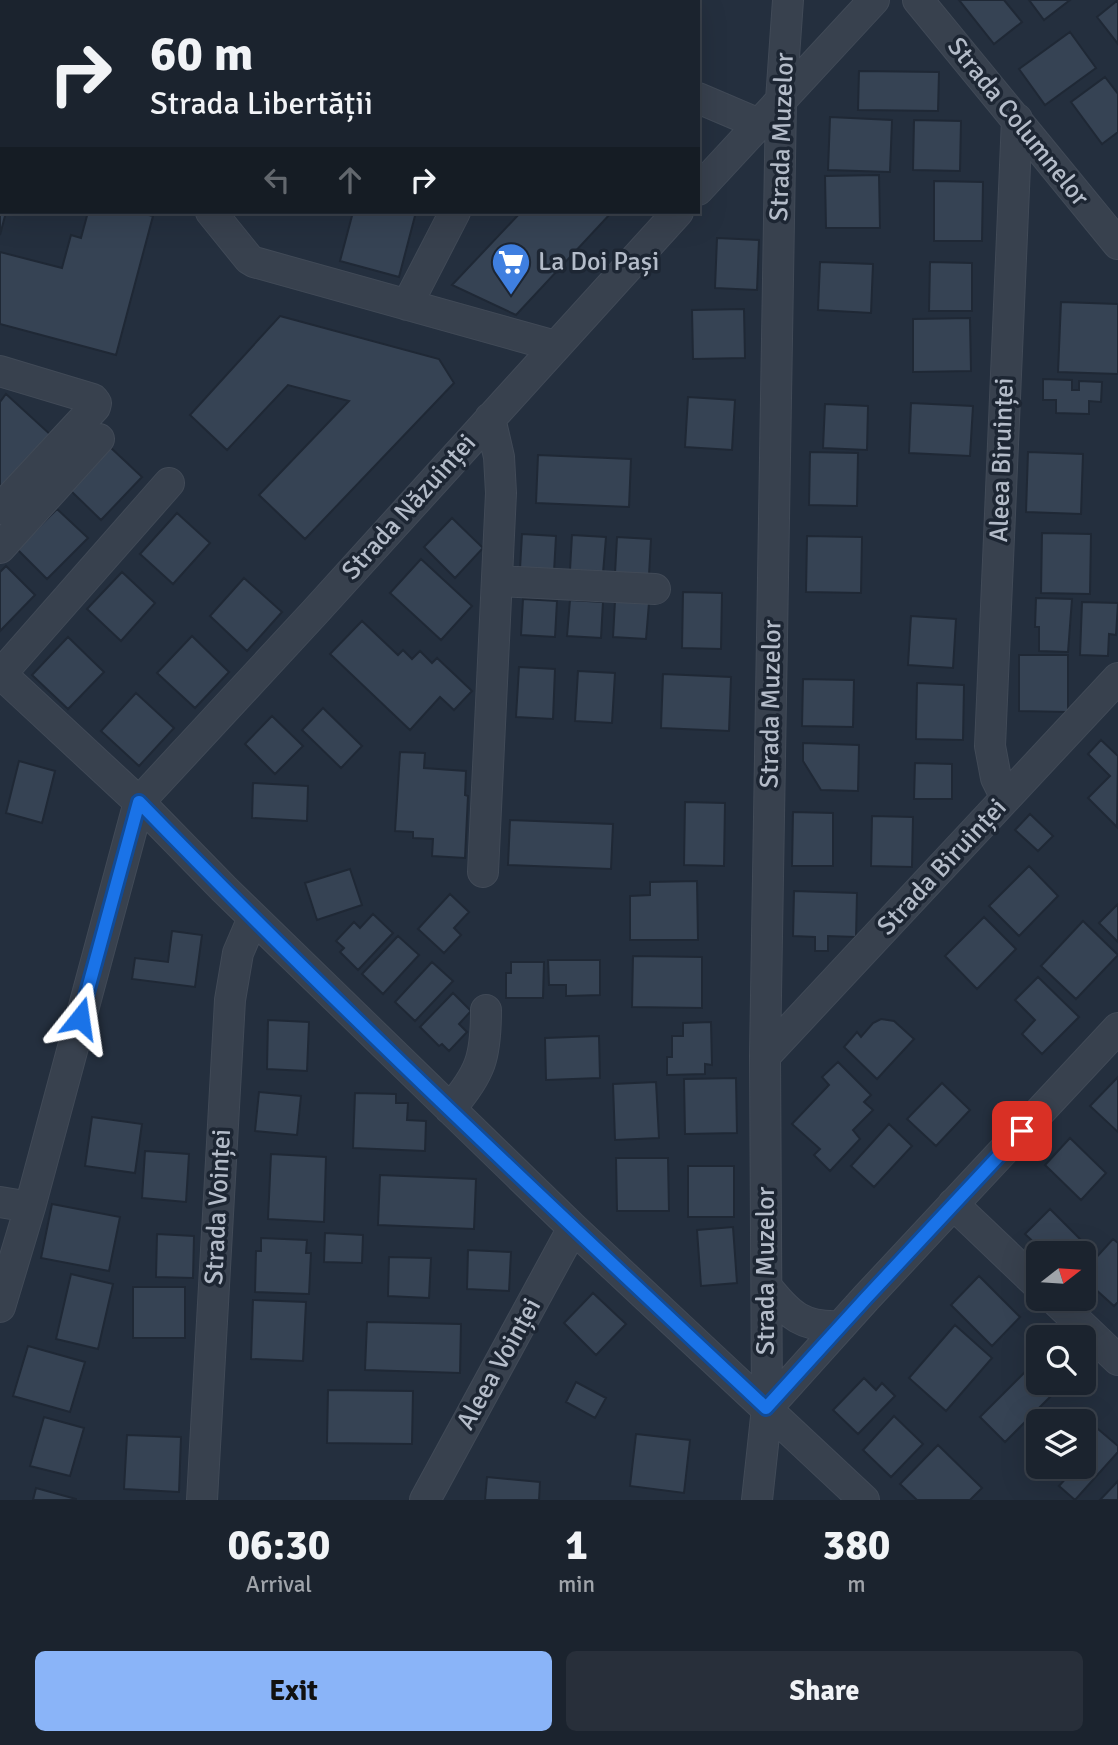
<!DOCTYPE html>
<html lang="en">
<head>
<meta charset="utf-8">
<style>
	:root { --surface:#1b232e; --page:#282f3a; --text:#f1f3f6; --muted:#a0a4aa; --line:#39404a; --accent:#8ab4f8 }
	body { margin:0; font-family:Signika,sans-serif; background:var(--page); color:var(--text); height:100vh; display:flex; flex-direction:column; font-size:26px; white-space:nowrap }
	* { box-sizing:border-box; margin:0 }
	p { font-size:23px; color:var(--muted) }
	.icon { flex:none; width:38px; height:38px; fill:none; stroke:currentColor; stroke-width:2; stroke-linecap:round; stroke-linejoin:round }
	.map { position:relative; height:1500px; overflow:hidden }
	.sheet { display:flex; flex-direction:column; background:var(--surface); flex:1 }
	.sheet>* { flex:none }
	.hud { position:absolute; left:0px; top:0px; width:700px; height:214px; box-shadow:0 7px 28px #0002,0 0 0 2px var(--line); background:#1b232e; color:var(--text); overflow:hidden }
	.needle { width:46px; rotate:73deg }
	.controls { position:absolute; left:1026px; top:1241px; display:grid; gap:14px }
	.controls a { display:grid; place-items:center; width:70px; height:70px; border-radius:10px; background:var(--surface); box-shadow:0 7px 28px #0002,0 0 0 2px var(--line); font-size:35px }
	.pin { position:absolute; display:grid; place-items:center; width:60px; height:60px; color:#fff; margin:-30px; border-radius:14px; box-shadow:0 4px 10px #0006 }
	.me { position:absolute; width:77px; margin:-38px; rotate:15deg; stroke-linejoin:round; filter:drop-shadow(0 0 5px #0008) }
	.turn { display:flex; align-items:center; gap:24px; height:147px; padding:0 35px; font-size:32px }
	.turn .icon { width:91px; height:91px; stroke-width:2.5 }
	.turn b { display:block; font-size:49px; line-height:60px }
	.lanes { display:flex; align-items:center; height:66px; padding:0 35px; background:#0003; justify-content:center; gap:35px; direction:ltr }
	.lanes .off { opacity:.35 }
	.eta { display:flex; justify-content:space-evenly; align-items:center; height:119px; text-align:center }
	.eta b { font-size:42px; font-weight:800; line-height:49px }
	.action { display:flex; gap:14px; margin-top:auto; padding:14px 35px }
	.action a { flex:1; height:80px; border-radius:10px; background:var(--accent); color:#111; font-size:28px; font-weight:800; line-height:80px; text-align:center }
	.action a+a { background:var(--page); color:var(--text) }
	.map>svg:first-child { display:block }
	.building { fill:#364354; stroke:#1f2835; stroke-width:2 }
	.lines { fill:none; stroke-linecap:round; stroke-linejoin:round }
	.minor-casing { stroke:#414a57; stroke-width:32 }
	.minor { stroke:#38414e; stroke-width:30 }
	.route-casing { stroke:#114b97; stroke-width:18 }
	.route { stroke:#1a73e8; stroke-width:12 }
	.labels { text-anchor:middle; dominant-baseline:central; stroke-width:7; stroke-linejoin:round; paint-order:stroke }
	.street-label { font-size:26px; fill:#b4bcc9; stroke:#1d2633 }
	.poi-label { font-size:26px; fill:#b4bcc9; stroke:#1d2633; text-anchor:start }
</style>
</head>
<body>
<div class="map">
<svg width="1118" height="1500" viewBox="0 0 1118 1500">
	<rect width="100%" height="100%" fill="#242f3e"/>
	<path class="building" d="M93,0h157l7,2h-164z
		M959,0h45l18,22 -28,22z
		M1029,0h41l-26,20z
		M1118,0v44l-21,-27z
		M1070,32l26,36 -51,37 -26,-36z
		M859,71l80,1 -1,39 -80,-1z
		M1105,77l13,17v38l-16,12 -31,-42z
		M830,117l62,3 -2,52 -62,-2z
		M914,120l47,1 -1,50 -47,-1z
		M0,167l2,45h4l-6,23z
		M879,175l1,53h-54l-1,-52z
		M934,181l49,1 -1,59h-48z
		M88,212h48l17,4 -37,139 -116,-31v-72l62,16 9,-33 10,3z
		M353,212h63l-17,65 -59,-16z
		M521,212h91l-96,103 -64,-30z
		M717,238l42,2 -2,50 -42,-2z
		M820,262l53,2 -2,49 -53,-3z
		M930,262l42,1v48h-43z
		M1061,302l57,2v70l-60,-2z
		M744,309l1,49 -52,1 -1,-49z
		M280,316l159,43 15,24 -149,156 -46,-44 90,-94 -61,-16 -61,65 -37,-35z
		M970,318l1,53 -58,1v-53z
		M1043,379l29,1v10h7v-9l23,1 -1,20 -12,-1v13l-33,-1v-13h-13z
		M6,394l47,43 -53,59v-94z
		M688,397l47,3 -3,50 -47,-3z
		M911,403l62,3 -3,50 -61,-3z
		M825,404l43,2 -1,44 -44,-2z
		M110,447l32,30 -41,43 -31,-30z
		M810,452l48,1 -1,53 -48,-1z
		M1028,452l55,2 -2,60 -55,-2z
		M538,455l93,4 -2,48 -93,-4z
		M57,509l31,29 -41,41 -30,-30z
		M177,513l33,30 -37,41 -33,-30z
		M452,518l31,30 -28,30 -31,-31z
		M1042,533l49,1 -1,60 -49,-1z
		M522,534l34,2 -2,36 -34,-3z
		M572,535l34,2 -3,36 -33,-3z
		M807,536l55,1 -1,56 -55,-1z
		M617,537l34,2 -2,36 -34,-2z
		M421,559l51,47 -31,34 -51,-47z
		M6,566l29,29 -35,36v-59z
		M122,572l33,31 -34,38 -34,-32z
		M244,578l38,34 -35,39 -37,-35z
		M683,592l39,1 -1,56 -39,-1z
		M1036,598l36,1 -4,53 -29,-1v-24h-4z
		M523,599l34,2 -2,36 -34,-2z
		M570,600l33,2 -2,36 -34,-2z
		M615,601l34,2 -3,36 -33,-2z
		M1082,602l36,1 -2,32 -7,-1 -1,22 -28,-1z
		M911,616l45,3 -3,49 -45,-3z
		M362,621l36,34 5,-5 9,9 8,-8 12,12 5,-5 35,33 -18,19 -14,-13 -30,33 -80,-76z
		M192,636l37,36 -34,36 -38,-35z
		M68,637l36,35 -36,37 -36,-34z
		M1019,655h49v57l-49,-1z
		M519,667l36,2 -2,50 -37,-2z
		M578,671l37,2 -3,50 -37,-2z
		M663,674l68,3 -2,54 -68,-3z
		M803,679l51,1 -1,47 -51,-1z
		M917,683l47,2 -1,55 -47,-1z
		M136,693l38,35 -35,38 -38,-35z
		M323,708l39,38 -21,22 -39,-38z
		M272,716l31,30 -28,28 -30,-30z
		M1101,740l17,16 -1,71 -29,-29 22,-22 -22,-22z
		M803,743l56,2 -1,46 -37,-1 -18,-29z
		M400,752l25,1 -1,15 42,3 -1,24 3,1 -3,62 -33,-2 1,-17 -20,-1v-6l-18,-1z
		M19,761l36,10 -13,52 -36,-10z
		M915,763l37,1v35h-38z
		M253,783l55,3 -1,35 -55,-3z
		M685,802l40,1 -1,63 -40,-1z
		M793,812l40,1v53h-41z
		M1030,814l23,22 -15,15 -23,-21z
		M872,816l41,1 -1,50 -41,-1z
		M510,820l103,4 -2,45 -103,-4z
		M1029,866l29,30 -39,40 -30,-30z
		M350,869l12,36 -45,15 -12,-37z
		M697,881l1,59h-68v-44l20,-1v-13z
		M794,891l63,2 -1,44 -28,-1v15h-13v-14l-22,-1z
		M450,894l19,18 -15,16 7,7 -17,18 -26,-24z
		M1118,904v38l-19,-19z
		M373,914l20,19 -35,37 -18,-18 4,-4 -8,-7 18,-19 6,6z
		M984,917l32,32 -39,40 -32,-33z
		M1083,921l35,34 -42,44 -35,-33z
		M172,931l30,4 -7,52 -63,-8 3,-21 33,4z
		M398,936l21,19 -36,39 -21,-20z
		M633,956l69,1v51l-70,-1z
		M548,960h52v35l-34,1v-11h-17z
		M432,962l21,19 -38,40 -20,-19z
		M511,962h33l-1,36h-37v-25h5z
		M1038,977l41,40 -37,37 -20,-20 13,-14 -20,-20z
		M453,993l18,18 -12,13 8,8 -18,19 -7,-7 -3,2 -19,-19z
		M881,1019l13,2 20,18 -37,40 -33,-32 13,-15 4,5 12,-14z
		M268,1020l41,2 -2,49 -40,-2z
		M711,1022l1,43 -7,-1v10l-38,1v-18h5v-21h11v-13z
		M599,1036l1,42 -54,2 -1,-42z
		M838,1062l33,33 -7,7 9,8 -20,20 7,9 -30,32 -16,-16 6,-6 -28,-25 37,-39 -7,-8z
		M1118,1077v55l-28,-26z
		M736,1078l1,55 -52,1 -1,-55z
		M656,1082l3,56 -44,2 -2,-56z
		M942,1083l28,27 -34,36 -29,-27z
		M259,1092l42,4 -4,39 -42,-4z
		M355,1093l41,1v9h12l-1,17 19,1 -1,30 -72,-3z
		M92,1117l50,7 -7,49 -50,-7z
		M889,1124l23,22 -38,41 -23,-21z
		M1070,1138l36,35 -25,27 -36,-35z
		M145,1151l44,3 -3,48 -44,-4z
		M271,1154l55,3 -2,65 -56,-3z
		M616,1158h52l1,53h-52z
		M688,1166h46v51h-46z
		M380,1175l96,4 -2,50 -96,-4z
		M52,1204l68,13 -11,54 -68,-13z
		M1050,1209l33,33 -11,11h-27l-20,-19z
		M733,1227l4,56 -36,3 -4,-56z
		M325,1233l38,2 -1,28 -38,-1z
		M157,1234l37,2 -1,42 -37,-1z
		M261,1238l46,2 -1,13h5l-2,41 -54,-2 1,-41h5z
		M1113,1239l5,4v59l-4,4 -31,-28v-6z
		M468,1250l43,2 -2,39 -42,-2z
		M389,1257l42,1 -2,40 -41,-2z
		M71,1274l42,10 -15,65 -42,-10z
		M979,1276l41,41 -28,29 -41,-41z
		M133,1287h52v51h-52z
		M593,1293l33,31 -30,31 -32,-32z
		M253,1300l53,2 -3,59 -52,-2z
		M367,1322l94,2 -1,49 -95,-3z
		M955,1325l37,33 -46,53 -37,-33z
		M28,1346l57,16 -15,50 -57,-16z
		M1038,1359v23h27l-60,60 -25,-25z
		M864,1378l12,12 6,-7 13,13 -37,38 -25,-24z
		M576,1382l30,16 -11,20 -29,-16z
		M328,1390l85,1 -1,53 -85,-1z
		M894,1416l29,28 -32,33 -28,-27z
		M44,1417l40,11 -14,48 -40,-10z
		M1098,1429l20,17v6l-43,48 -16,-14 8,-9 -12,-11h28v-30l2,1 6,-6z
		M636,1434l54,6 -6,53 -54,-7z
		M127,1435l54,2 -2,55 -55,-3z
		M938,1445l44,43 -12,12h-53l-17,-16z
		M487,1477l53,5 -1,18h-54z
		M1118,1481v19h-18z
		M36,1488l40,11v1h-43z"/>
	<g class="lines">
		<g class="minor-casing">
			<path id="minor" d="M417,0l5,2
				M918,0l200,244
				M698,98l61,26
				M698,190l176,-190
				M211,212l38,47 5,3 301,84
				M407,305l48,-93
				M0,371l93,28 3,4 -1,4 -95,102
				M0,548l99,-109
				M497,581l158,8
				M0,673l139,129 85,87 349,339 291,272
				M1,674l168,-191
				M1006,798l-10,-20 -6,-32 27,-627
				M483,872l18,-379 -2,-36 -9,-39
				M765,1056l353,-378
				M450,1109c31,-36 36,-52 36,-99
				M0,1202l30,5
				M953,1204l85,81
				M767,1287c22,28 36,41 74,39
				M1053,1298l65,62
				M0,1307l30,-100 109,-405 176,-190 363,-400
				M767,1408l99,-110 252,-270
				M202,1500l28,-500 8,-47 15,-35
				M425,1500l148,-272
				M757,1500l10,-92 -2,-352 16,-956 7,-100"/>
		</g>
		<use href="#minor" class="minor"/>
	</g>
	<g class="lines">
		<g class="route-casing">
			<path id="route" d="M80,1018l59,-216c202,208 415,408 627,606l100,-110 156,-167"/>
		</g>
		<use href="#route" class="route"/>
	</g>
	<defs>
		<g id="supermarket-pin" transform="scale(2.0125)"><path d="M0 17L-7.5 6A9.5 9.5 0 1 1 7.5 6Z" fill="#3f7fe0" stroke="#1d2633"/><path d="M-6-5.5h2.5l.6 2H6L4.5 2H-2.5L-4.4-4H-6ZM-1.5 3.2a1.3 1.3 0 1 0 .1 0ZM3 3.2a1.3 1.3 0 1 0 .1 0Z" fill="#fff"/></g>
	</defs>
	<g fill-rule="evenodd">
		<use href="#supermarket-pin" x="511" y="262"/>
	</g>
	<g class="labels">
		<g class="street-label">
			<text transform="translate(1018 122) rotate(51)">Strada Columnelor</text>
			<text transform="translate(782 137) rotate(-88)">Strada Muzelor</text>
			<text transform="translate(1002 460) rotate(-88)">Aleea Biruinței</text>
			<text transform="translate(409 507) rotate(-48)">Strada Năzuinței</text>
			<text transform="translate(771 704) rotate(-89)">Strada Muzelor</text>
			<text transform="translate(942 867) rotate(-47)">Strada Biruinței</text>
			<text transform="translate(218 1207) rotate(-87)">Strada Voinței</text>
			<text transform="translate(766 1271) rotate(-90)">Strada Muzelor</text>
			<text transform="translate(499 1364) rotate(-61)">Aleea Voinței</text>
		</g>
		<g class="poi-label">
			<text x="538" y="262">La Doi Pași</text>
		</g>
	</g>
</svg>
<div class="controls">
<a><svg class="needle" viewBox="-14 -14 28 28"><path d="M0-13l5 13h-10z" fill="#e53935"/><path d="M0 13l5-13h-10z" fill="#a0a4aa"/></svg></a>
<a><svg class="icon" aria-label="search" viewBox="0 0 24 24"><circle cx="10" cy="10" r="6"/><path d="M15 15l6 6"/></svg></a>
<a><svg class="icon" aria-label="layers" viewBox="0 0 24 24"><path d="M12 4l9 5-9 5-9-5zM3 14l9 5 9-5"/></svg></a>
</div>
<div class="pin" style="left:1022px;top:1131px;background:#d93025"><svg class="icon" aria-label="arrive" viewBox="0 0 24 24"><path d="M6 21V4h12l-3 4 3 4H6"/></svg></div>
<svg class="me" style="left:80px;top:1018px" viewBox="-20 -20 40 40"><path d="M0-17L14 15 0 8-14 15z" fill="#1a73e8" stroke="#fff" stroke-width="4"/></svg>
<div class="hud">
<div class="turn"><svg class="icon" aria-label="right" viewBox="0 0 24 24"><path d="M7 20v-9h11M14 6l5 5-5 5"/></svg><div><b>60 m</b>Strada Libertății</div></div>
<div class="lanes"><svg class="icon off" aria-label="left" viewBox="0 0 24 24"><path d="M17 20v-9H6M10 6l-5 5 5 5"/></svg><svg class="icon off" aria-label="ahead" viewBox="0 0 24 24"><path d="M12 20V5M6 11l6-6 6 6"/></svg><svg class="icon" aria-label="right" viewBox="0 0 24 24"><path d="M7 20v-9h11M14 6l5 5-5 5"/></svg></div>
</div>
</div>
<section class="sheet">
<div class="eta">
<div><b>06:30</b><p>Arrival</p></div>
<div><b>1</b><p>min</p></div>
<div><b>380</b><p>m</p></div>
</div>
<div class="action"><a>Exit</a><a>Share</a></div>
</section>
</body>
</html>
